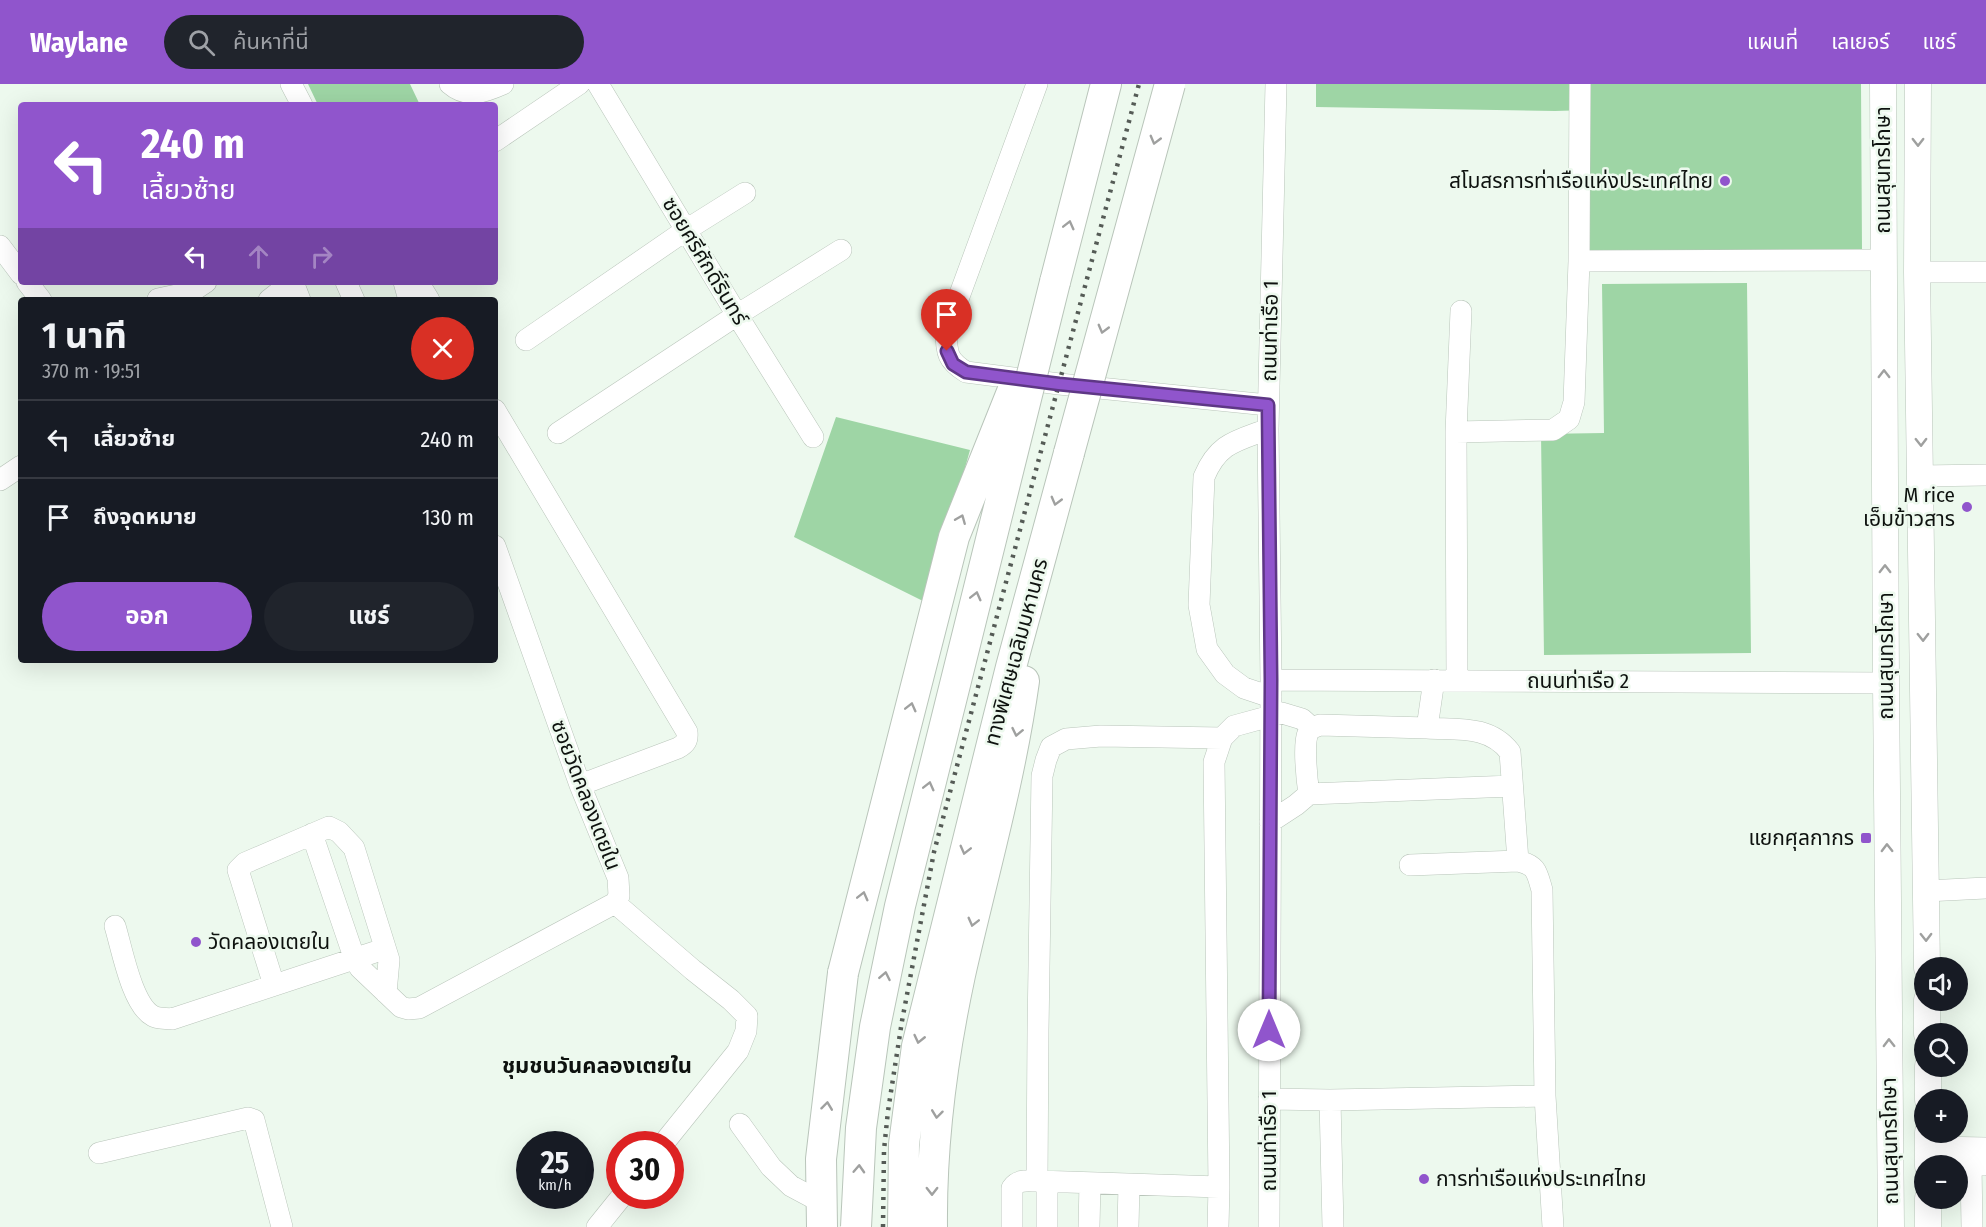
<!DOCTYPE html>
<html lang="th">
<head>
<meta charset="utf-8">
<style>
	:root { --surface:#171b24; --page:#20242c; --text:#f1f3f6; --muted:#9ea1a6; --line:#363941; --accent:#9055cc }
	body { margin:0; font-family:"Fira Sans Condensed","Noto Sans Thai",sans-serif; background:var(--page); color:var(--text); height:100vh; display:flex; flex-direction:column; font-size:22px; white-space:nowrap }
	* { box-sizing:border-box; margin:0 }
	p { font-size:20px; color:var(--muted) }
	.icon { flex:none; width:33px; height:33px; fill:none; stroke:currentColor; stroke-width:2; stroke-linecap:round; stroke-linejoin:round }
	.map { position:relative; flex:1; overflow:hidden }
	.panel { position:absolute; left:18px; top:213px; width:480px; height:366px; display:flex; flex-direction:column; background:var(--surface); border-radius:6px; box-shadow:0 6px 24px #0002 }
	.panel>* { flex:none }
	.top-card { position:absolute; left:18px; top:18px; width:480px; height:183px; border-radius:6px; box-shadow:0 6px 24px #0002; background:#9055cc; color:#fff; overflow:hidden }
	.controls { position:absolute; left:1914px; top:873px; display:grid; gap:12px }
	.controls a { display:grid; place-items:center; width:54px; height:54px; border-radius:50%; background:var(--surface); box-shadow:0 6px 24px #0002; font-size:30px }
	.speed { position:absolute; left:516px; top:1047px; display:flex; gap:12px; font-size:30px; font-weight:700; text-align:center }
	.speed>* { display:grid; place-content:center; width:78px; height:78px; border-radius:50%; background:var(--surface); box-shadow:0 6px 24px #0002; line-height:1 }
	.speed small { font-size:15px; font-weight:400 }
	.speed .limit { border:9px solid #d22; background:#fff; color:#111 }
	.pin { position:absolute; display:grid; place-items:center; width:51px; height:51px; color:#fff; margin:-62px -26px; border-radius:50% 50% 50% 0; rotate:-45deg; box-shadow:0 0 6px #0007 }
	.pin .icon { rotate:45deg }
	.me { position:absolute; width:66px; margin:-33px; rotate:0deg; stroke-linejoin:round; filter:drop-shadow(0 0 4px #0008) }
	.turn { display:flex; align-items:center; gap:21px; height:126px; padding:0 24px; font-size:27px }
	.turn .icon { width:78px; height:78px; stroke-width:2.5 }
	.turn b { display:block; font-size:42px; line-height:51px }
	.lanes { display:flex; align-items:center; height:57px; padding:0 24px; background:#0003; justify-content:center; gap:30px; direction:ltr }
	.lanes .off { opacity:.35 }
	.round { display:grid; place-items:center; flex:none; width:63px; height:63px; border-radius:32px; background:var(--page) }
	.headline { display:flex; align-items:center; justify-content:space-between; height:102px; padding:0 24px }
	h1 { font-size:36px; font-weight:700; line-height:45px }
	.cta { display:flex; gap:12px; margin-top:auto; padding:12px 24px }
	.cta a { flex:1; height:69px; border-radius:36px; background:var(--accent); color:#fff; font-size:24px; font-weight:700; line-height:69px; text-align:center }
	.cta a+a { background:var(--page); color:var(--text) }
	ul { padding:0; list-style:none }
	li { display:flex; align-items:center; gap:18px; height:78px; padding:0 24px; border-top:2px solid var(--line) }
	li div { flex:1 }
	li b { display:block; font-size:22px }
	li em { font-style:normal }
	header { display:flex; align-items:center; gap:36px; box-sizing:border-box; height:84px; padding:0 30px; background:var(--accent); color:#fff }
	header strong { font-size:28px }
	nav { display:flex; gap:33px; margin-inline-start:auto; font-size:21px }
	.search { width:420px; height:54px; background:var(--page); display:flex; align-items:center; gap:15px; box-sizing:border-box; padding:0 21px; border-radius:33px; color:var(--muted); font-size:22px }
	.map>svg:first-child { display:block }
	.green { fill:#9ed5a5 }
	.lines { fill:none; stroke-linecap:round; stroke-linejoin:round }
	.minor-casing { stroke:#b9c5ba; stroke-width:22 }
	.major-casing { stroke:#b9c5ba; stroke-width:27 }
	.highway-casing { stroke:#b9c5ba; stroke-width:32 }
	.minor { stroke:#fff; stroke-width:21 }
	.major { stroke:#fff; stroke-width:26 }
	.highway { stroke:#fff; stroke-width:30 }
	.rail { stroke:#555b56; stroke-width:4.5; stroke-dasharray:3 6; stroke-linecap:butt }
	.highway-bridge-casing { stroke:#b9c5ba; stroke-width:32; stroke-linecap:butt }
	.highway-bridge { stroke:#fff; stroke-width:30 }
	.oneway { stroke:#9fa09f }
	.route-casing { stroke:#5e3785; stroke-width:15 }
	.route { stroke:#9055cc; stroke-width:10 }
	.poi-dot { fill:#9055cc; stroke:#edf9ee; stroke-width:2 }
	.labels { text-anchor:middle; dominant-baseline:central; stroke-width:5; stroke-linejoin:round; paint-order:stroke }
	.street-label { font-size:21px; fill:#0e120f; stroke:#edf9ee }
	.poi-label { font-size:21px; fill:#0e120f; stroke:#edf9ee; text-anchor:end }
	.neighbourhood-label { font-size:22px; font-weight:bold; fill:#0e120f; stroke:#edf9ee }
</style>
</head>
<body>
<header>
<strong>Waylane</strong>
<div class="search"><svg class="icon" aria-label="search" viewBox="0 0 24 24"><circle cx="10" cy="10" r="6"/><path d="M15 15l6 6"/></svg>ค้นหาที่นี่</div>
<nav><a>แผนที่</a><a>เลเยอร์</a><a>แชร์</a></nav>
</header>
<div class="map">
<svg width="1986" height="1143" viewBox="0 0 1986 1143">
	<rect width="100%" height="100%" fill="#edf9ee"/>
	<path class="green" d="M308,0h102l10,21h-102z
		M1316,0h545l1,167 -274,1v-142l-33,1 -239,-4z
		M1747,199l4,370 -207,2 -3,-221 63,-1 -2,-149z
		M836,333l134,33 -43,153 -133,-66z"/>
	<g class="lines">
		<g class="minor-casing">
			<path id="minor" d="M291,0l11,21
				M450,0c17,15 35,8 53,0
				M598,0l139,231 76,122
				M1037,0l-91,248c1,22 1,28 20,40l93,12 209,21
				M495,57l84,-57
				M0,162l21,28
				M1579,177l305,-1
				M1917,188h69
				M27,198l14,18
				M293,198l7,18
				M346,198l8,18
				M404,198l5,18
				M418,198l11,18
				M158,215l33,-7 15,-10
				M269,216l23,-18
				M526,256l160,-110 59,-37
				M495,326l192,322c1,9 -2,12 -9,16l-98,37
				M1268,345c-32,12 -50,14 -64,48l-5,128 8,44 18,25 19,14 27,9
				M1456,348l97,-2 16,-11 5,-17 5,-141 1,-177
				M558,349l179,-118 104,-65
				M1921,392l65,-1
				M0,396l21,-14
				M1271,596l615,3
				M1434,596l-7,48 -107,-3c-5,2 -10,3 -12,8 -5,11 -1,48 1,61l203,-8
				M1457,596l-1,-248 5,-121
				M1427,644c31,2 62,-3 83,24l8,109
				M1270,738l26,-17 13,-11
				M312,750l43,126 5,8 41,39 7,2 11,-1 196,-105 4,-7 -1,-18 -38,-93 -85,-239
				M1410,781l108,-4c19,4 19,12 24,29l3,206 8,131
				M1926,807l60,-3
				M615,819l78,67 38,30 16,16 -1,15 -8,20 -75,93
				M115,842c7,23 17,79 38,90 5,3 13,2 19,3l212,-70
				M274,901l-36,-115 7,-7 84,-36 10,5 15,16 35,112 -3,33
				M1269,1015l61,1 215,-4
				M1330,1016l3,127
				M740,1040l31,43 20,19 30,16
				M1936,1063l50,1
				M99,1069l149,-35 6,2 28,107
				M1928,1074l26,2 17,5h13
				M1971,1081l1,62
				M1219,1103l-182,-6 1,-150 4,-255 4,-16 5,-13 15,-8 35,-3 121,2
				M597,1143l25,-31
				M1012,1143v-39c6,-9 15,-7 25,-7
				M1047,1143v-45
				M1089,1143l1,-44
				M1128,1143l1,-42
				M1218,1143l1,-40 -5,-425 8,-24 12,-12 48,-13 20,6 10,9
				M1269,1143l2,-547 -3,-251 8,-345"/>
		</g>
		<g class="major-casing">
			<path id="major" d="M1883,0l3,599 5,544
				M1918,0l-1,188 10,696
				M1927,916v34
				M1928,982v34
				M1928,1048v34
				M1928,1143v-29"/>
		</g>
		<g class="highway-casing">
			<path id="highway" d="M1055,198l51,-198
				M822,1143l-1,-68 22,-186
				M903,1143l1,-83 13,-98 94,-379 58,-214
				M932,1143c-1,-86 10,-168 28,-252 22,-98 50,-194 64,-294"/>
		</g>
		<use href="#minor" class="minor"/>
		<use href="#major" class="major"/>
		<use href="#highway" class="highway"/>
		<path class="rail" d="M883,1143l1,-77 4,-39 14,-90 32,-169 205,-768"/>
		<g class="highway-bridge-casing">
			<path id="highway-bridge" d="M1069,369l101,-369
				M843,889l111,-436 58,-145
				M856,1143l5,-99 14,-101 25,-121 155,-624"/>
		</g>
		<use href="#highway-bridge" class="highway-bridge"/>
	</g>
	<defs><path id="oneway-chevron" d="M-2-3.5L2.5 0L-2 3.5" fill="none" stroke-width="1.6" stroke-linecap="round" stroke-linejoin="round" transform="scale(1.5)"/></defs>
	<g class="oneway">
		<use href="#oneway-chevron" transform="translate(1155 56) rotate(105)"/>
		<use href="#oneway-chevron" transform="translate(1918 58) rotate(90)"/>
		<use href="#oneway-chevron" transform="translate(1069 141) rotate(-76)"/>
		<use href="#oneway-chevron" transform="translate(1103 245) rotate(105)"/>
		<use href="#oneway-chevron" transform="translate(1884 290) rotate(-90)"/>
		<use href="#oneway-chevron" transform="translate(1921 358) rotate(89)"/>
		<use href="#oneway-chevron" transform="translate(1056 417) rotate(105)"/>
		<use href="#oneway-chevron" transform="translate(961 435) rotate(-68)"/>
		<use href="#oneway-chevron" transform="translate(1885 485) rotate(-90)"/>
		<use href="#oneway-chevron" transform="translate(976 512) rotate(-76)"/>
		<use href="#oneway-chevron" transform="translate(1923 553) rotate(89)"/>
		<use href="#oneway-chevron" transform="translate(911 623) rotate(-76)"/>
		<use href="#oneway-chevron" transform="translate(1017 648) rotate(102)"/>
		<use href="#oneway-chevron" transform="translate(929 702) rotate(-76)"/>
		<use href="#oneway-chevron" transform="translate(1887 764) rotate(-91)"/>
		<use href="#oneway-chevron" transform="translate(965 766) rotate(104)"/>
		<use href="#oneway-chevron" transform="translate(863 812) rotate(-76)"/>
		<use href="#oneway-chevron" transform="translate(973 838) rotate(104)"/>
		<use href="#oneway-chevron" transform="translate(1926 853) rotate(89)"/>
		<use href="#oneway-chevron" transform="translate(885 892) rotate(-79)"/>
		<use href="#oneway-chevron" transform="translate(919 955) rotate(103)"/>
		<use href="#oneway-chevron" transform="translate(1889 959) rotate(-91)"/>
		<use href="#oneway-chevron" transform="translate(827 1022) rotate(-83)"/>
		<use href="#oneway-chevron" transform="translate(937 1030) rotate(97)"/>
		<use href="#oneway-chevron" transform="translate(859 1085) rotate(-87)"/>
		<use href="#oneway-chevron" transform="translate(932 1107) rotate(90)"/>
	</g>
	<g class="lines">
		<g class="route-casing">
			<path id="route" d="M947,267l6,13 13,8 93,12 209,21 3,275 -2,350"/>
		</g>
		<use href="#route" class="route"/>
	</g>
	<g class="poi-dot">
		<circle cx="1725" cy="97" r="6"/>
		<circle cx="1967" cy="423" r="6"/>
		<rect x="1860" y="748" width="12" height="12" rx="3"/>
		<circle cx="196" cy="858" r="6"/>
		<circle cx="1424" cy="1095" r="6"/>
	</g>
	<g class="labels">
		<g class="street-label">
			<text transform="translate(1883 86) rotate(-90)">ถนนสุนทรโกษา</text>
			<text transform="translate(705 177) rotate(59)">ซอยศรีศักดิ์รินทร์</text>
			<text transform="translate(1270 247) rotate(-89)">ถนนท่าเรือ 1</text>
			<text transform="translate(1016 568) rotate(-75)">ทางพิเศษเฉลิมมหานคร</text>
			<text transform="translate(1886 572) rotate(-90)">ถนนสุนทรโกษา</text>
			<text x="1578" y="597">ถนนท่าเรือ 2</text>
			<text transform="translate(586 711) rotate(69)">ซอยวัดคลองเตยใน</text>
			<text transform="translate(1269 1057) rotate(-90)">ถนนท่าเรือ 1</text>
			<text transform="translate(1890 1057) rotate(-91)">ถนนสุนทรโกษา</text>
		</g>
		<g class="poi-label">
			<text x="1713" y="97">สโมสรการท่าเรือแห่งประเทศไทย</text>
			<text x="1955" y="411">M rice<tspan x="1955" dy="24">เอ็มข้าวสาร</tspan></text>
			<text x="1854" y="754">แยกศุลกากร</text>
			<text x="208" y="858" text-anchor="start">วัดคลองเตยใน</text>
			<text x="1436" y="1095" text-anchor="start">การท่าเรือแห่งประเทศไทย</text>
		</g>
		<g class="neighbourhood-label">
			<text x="597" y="981">ชุมชนวันคลองเตยใน</text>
		</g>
	</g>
</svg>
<div class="controls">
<a><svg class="icon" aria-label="sound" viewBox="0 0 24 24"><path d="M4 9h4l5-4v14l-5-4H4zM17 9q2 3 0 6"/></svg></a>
<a><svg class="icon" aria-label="search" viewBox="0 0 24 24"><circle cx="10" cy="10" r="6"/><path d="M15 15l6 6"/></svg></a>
<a>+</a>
<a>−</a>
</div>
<div class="speed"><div>25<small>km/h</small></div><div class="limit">30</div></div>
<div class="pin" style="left:947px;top:267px;background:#d93025"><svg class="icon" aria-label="arrive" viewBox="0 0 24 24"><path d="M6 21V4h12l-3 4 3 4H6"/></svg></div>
<svg class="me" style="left:1269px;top:946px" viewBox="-20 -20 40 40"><circle r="19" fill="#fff"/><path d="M0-13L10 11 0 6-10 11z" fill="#9055cc"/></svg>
<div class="top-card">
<div class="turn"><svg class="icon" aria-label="left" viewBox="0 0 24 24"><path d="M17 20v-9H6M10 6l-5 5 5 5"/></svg><div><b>240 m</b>เลี้ยวซ้าย</div></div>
<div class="lanes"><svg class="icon" aria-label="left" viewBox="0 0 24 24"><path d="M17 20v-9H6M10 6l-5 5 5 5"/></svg><svg class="icon off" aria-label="ahead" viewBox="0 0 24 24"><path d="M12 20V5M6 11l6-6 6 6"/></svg><svg class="icon off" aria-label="right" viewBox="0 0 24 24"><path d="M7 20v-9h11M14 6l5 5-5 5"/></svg></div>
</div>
<section class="panel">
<div class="headline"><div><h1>1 นาที</h1><p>370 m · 19:51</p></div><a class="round" style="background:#d93025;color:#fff"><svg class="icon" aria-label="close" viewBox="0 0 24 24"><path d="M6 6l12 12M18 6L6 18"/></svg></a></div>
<ul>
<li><svg class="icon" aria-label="left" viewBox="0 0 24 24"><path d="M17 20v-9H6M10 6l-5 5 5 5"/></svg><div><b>เลี้ยวซ้าย</b></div><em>240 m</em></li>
<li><svg class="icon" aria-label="arrive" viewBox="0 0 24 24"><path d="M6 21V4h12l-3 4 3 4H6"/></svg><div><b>ถึงจุดหมาย</b></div><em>130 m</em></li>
</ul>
<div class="cta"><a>ออก</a><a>แชร์</a></div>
</section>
</div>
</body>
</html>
